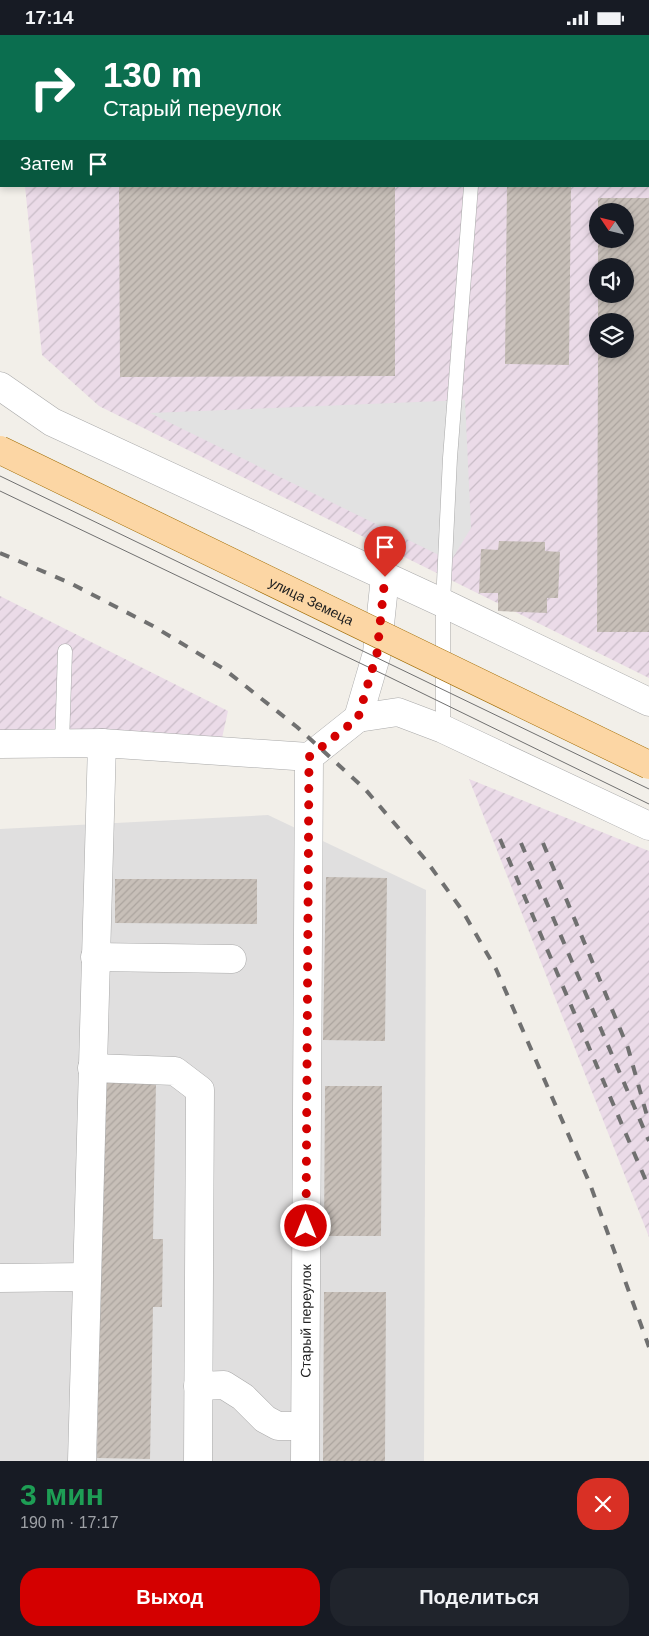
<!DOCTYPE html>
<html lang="ru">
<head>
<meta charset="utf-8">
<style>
	:root { --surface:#171b24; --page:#20242c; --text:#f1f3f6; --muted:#9ea1a6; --accent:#d40000 }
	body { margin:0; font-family:Arial,sans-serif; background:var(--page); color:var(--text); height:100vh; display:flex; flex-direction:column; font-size:19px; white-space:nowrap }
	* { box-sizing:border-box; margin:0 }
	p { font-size:16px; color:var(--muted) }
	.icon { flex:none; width:28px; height:28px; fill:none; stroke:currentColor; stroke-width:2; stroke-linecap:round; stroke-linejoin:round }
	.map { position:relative; height:1426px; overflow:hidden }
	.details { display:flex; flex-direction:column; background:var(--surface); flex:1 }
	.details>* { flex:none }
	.banner { position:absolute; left:0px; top:0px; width:650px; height:152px; box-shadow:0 2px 8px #0003; background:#0b6e4f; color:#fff; overflow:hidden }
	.needle { width:32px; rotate:305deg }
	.controls { position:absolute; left:589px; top:168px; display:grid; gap:10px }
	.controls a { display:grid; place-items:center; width:45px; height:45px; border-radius:50%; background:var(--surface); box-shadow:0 2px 8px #0003; font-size:25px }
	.pin { position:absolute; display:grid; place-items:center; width:42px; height:42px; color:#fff; margin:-51px -21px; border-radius:50% 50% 50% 0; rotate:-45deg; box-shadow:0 0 5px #0007 }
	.pin .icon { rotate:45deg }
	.me { position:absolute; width:55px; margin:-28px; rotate:0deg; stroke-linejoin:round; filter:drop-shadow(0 0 4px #0008) }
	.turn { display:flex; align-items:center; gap:18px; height:105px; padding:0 20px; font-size:22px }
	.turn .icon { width:65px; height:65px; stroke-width:2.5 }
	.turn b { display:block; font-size:35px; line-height:42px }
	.then { display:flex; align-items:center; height:48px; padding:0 20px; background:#0003; gap:10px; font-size:19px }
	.round { display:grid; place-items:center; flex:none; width:52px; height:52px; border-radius:20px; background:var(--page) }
	.head { display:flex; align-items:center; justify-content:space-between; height:85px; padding:0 20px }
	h1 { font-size:30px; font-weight:700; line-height:38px; color:#1e9e55 }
	.cta { display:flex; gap:10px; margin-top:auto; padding:10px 20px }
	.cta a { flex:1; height:58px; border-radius:20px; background:var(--accent); color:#fff; font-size:20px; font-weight:700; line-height:58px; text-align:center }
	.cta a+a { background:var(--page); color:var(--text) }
	.status { display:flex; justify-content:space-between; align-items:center; height:35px; padding:0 25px; background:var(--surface); direction:ltr }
	.status svg { height:14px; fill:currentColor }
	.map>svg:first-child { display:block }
	.residential { fill:#e0dfdf }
	.industrial { fill:url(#industrial-furrows); fill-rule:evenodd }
	.parking { fill:#e2e2e2 }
	.building { fill:url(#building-hatch) }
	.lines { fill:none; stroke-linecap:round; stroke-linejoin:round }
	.lane-casing { stroke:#a9a9a9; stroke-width:15 }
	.street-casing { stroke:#a9a9a9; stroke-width:29 }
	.lane { stroke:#fff; stroke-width:14 }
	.street { stroke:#fff; stroke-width:28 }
	.tram { stroke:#707070; stroke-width:1 }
	.rail { stroke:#707070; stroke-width:4; stroke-dasharray:10 10; stroke-linecap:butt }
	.primary-bridge-casing { stroke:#a06b00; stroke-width:29; stroke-linecap:butt }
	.primary-bridge { stroke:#fcd6a4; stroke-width:28 }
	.route { stroke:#d40000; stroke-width:9; stroke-dasharray:0 16.2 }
	.labels { text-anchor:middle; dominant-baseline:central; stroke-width:4.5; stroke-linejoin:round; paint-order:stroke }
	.street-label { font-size:14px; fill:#222; stroke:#fff }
</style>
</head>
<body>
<div class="status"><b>17:14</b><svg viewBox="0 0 49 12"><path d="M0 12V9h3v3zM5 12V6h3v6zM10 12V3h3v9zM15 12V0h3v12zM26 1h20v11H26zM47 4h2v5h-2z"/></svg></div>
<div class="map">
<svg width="649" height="1426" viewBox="0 0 649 1426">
	<defs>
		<pattern id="industrial-furrows" width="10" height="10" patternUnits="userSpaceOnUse" patternTransform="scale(1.25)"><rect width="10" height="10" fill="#ebdbe8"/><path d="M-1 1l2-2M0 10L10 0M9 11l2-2" fill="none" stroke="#c9bcc7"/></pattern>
		<pattern id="building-hatch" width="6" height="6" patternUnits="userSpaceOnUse" patternTransform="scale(1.25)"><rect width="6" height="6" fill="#c7bfb8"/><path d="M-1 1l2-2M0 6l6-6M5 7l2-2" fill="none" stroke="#aba49e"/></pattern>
	</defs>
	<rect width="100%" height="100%" fill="#f2efe9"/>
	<path class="residential" d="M268,780l158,75 -2,571h-424v-632z"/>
	<path class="industrial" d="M23,0h626v643l-550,-272 -57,-51 -17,-169h624v-150zM598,176h27v28h-27zM598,231h27v28h-27zM598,286h27v28h-27z
		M0,561l228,115 -6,27 -222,13z
		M469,744l180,72v386z"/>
	<path class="parking" d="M465,365l6,128 -20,33 -301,-148z"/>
	<path class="building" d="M119,151h276v190l-275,1z
		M507,151h64l-2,179 -64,-1z
		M598,163h51v434h-52l1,-283h27v-28h-27v-27h27v-28h-27v-27h27v-28h-27z
		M499,506l46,1v9l15,1 -2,46h-11v15l-49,-2v-18h-19l2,-44 17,1z
		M326,842l61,1 -2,163 -62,-1z
		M115,844h142v45l-142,-1z
		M102,1047l54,1 -3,156h10l-1,68h-9l-3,152 -53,-1z
		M325,1051h57l-1,150h-57z
		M324,1257h62l-1,169h-62z"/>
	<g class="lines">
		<g class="lane-casing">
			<path id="lane" d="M483,1v-1
				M443,694v-126l7,-145 21,-272
				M62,709l3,-93"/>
		</g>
		<g class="street-casing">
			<g id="street">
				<path d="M0,351l52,36 391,181 206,99"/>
				<path d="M358,683l40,-6 45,17 206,97"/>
				<path d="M0,709l102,-1 207,14"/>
				<path d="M95,922l137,2"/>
				<path d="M92,1033l83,3 25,19 -2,371"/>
				<path d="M0,1243l87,-1"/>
				<path d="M198,1351l26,-1 19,12 22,22 13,7h18"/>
				<path d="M82,1426l20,-718"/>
				<path id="s1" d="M305,1426l4,-704 49,-39 19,-65 8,-76"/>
			</g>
		</g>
		<use href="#lane" class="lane"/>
		<use href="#street" class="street"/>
		<path class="tram" d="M0,441l649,313
			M0,456l387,185 262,128"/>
		<path class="rail" d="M0,518l70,30 83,43 71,43 73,58 68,62 60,70 37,51 34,59 94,215 59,163
			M500,804l149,349
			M521,808l128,298
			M543,808l85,205 21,75"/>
		<g class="primary-bridge-casing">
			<g id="primary-bridge">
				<path id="s2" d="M0,415l649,315"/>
			</g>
		</g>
		<use href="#primary-bridge" class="primary-bridge"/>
	</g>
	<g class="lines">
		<path class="route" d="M306,1191l3,-469 49,-39 19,-65 8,-76"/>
	</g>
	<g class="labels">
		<g class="street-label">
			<text stroke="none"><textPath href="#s2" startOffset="346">улица Земеца</textPath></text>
			<text stroke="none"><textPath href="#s1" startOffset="140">Старый переулок</textPath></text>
		</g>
	</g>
</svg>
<div class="controls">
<a><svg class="needle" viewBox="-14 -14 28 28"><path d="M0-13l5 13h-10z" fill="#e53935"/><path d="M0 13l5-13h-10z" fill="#9ea1a6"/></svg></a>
<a><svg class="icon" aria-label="sound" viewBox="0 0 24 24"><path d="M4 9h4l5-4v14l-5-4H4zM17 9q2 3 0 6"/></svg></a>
<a><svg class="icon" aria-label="layers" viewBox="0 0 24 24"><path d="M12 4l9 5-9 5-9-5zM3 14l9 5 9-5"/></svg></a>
</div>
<div class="pin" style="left:385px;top:542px;background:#d93025"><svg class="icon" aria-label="arrive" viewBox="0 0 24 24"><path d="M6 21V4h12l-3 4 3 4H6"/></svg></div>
<svg class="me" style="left:306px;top:1191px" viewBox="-20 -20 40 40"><circle r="17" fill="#d40000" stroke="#fff" stroke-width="3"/><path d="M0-11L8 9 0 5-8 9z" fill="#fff"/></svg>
<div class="banner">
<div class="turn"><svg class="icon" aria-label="right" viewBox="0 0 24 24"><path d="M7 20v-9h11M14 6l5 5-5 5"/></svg><div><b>130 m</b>Старый переулок</div></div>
<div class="then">Затем<svg class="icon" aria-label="arrive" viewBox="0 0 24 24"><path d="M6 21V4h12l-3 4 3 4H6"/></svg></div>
</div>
</div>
<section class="details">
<div class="head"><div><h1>3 мин</h1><p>190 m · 17:17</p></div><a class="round" style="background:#d93025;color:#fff"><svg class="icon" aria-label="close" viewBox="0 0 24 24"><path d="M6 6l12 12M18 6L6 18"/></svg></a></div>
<div class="cta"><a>Выход</a><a>Поделиться</a></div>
</section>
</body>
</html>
